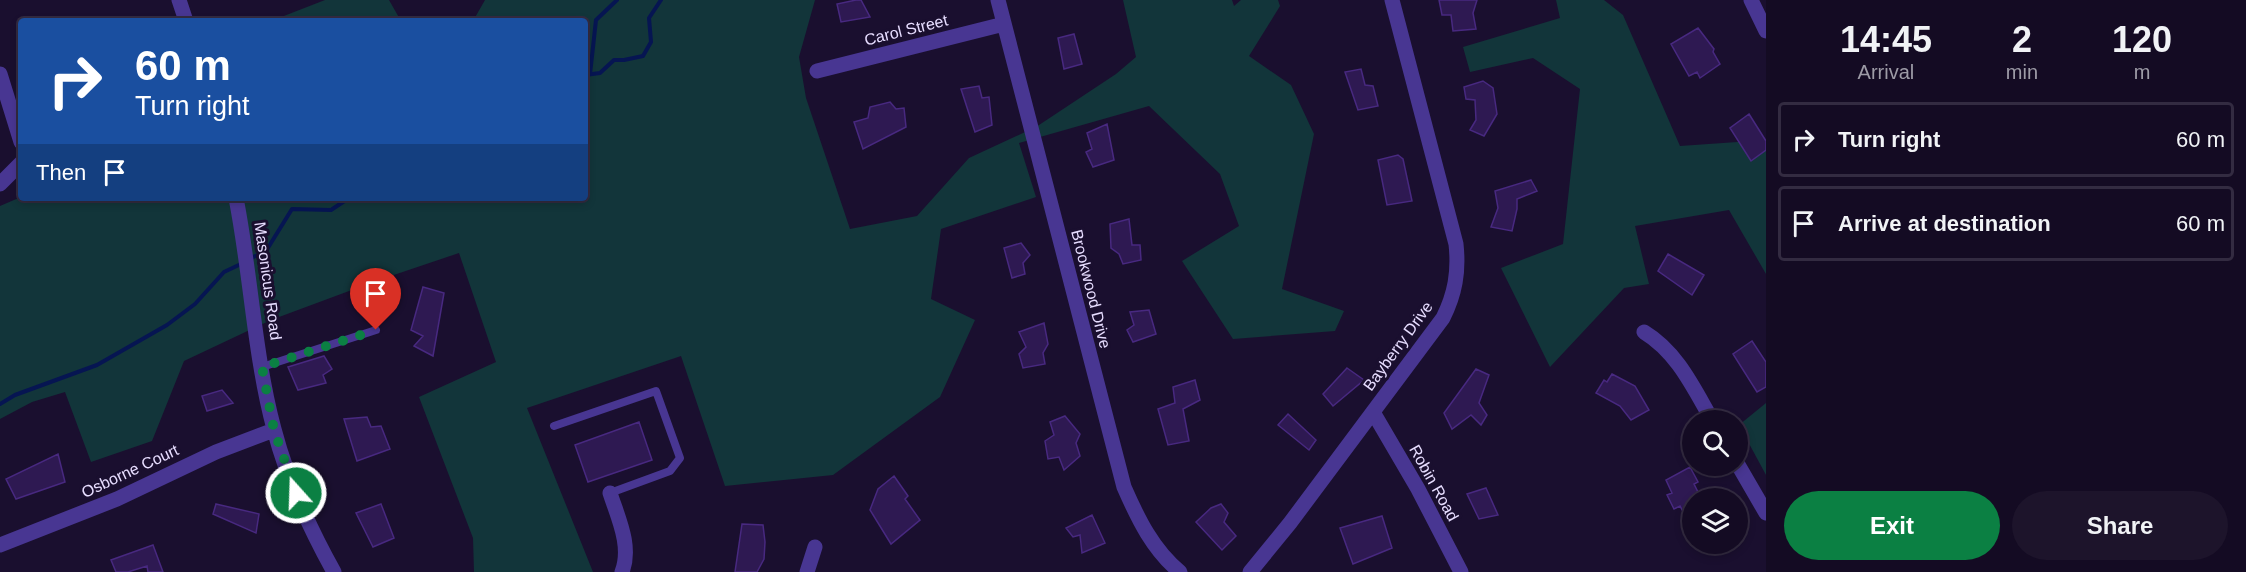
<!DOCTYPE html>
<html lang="en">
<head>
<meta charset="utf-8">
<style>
	:root { --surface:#140b23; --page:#1d142b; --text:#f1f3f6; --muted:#9d9ba6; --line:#332b41; --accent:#0b8043 }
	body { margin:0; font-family:Arial,sans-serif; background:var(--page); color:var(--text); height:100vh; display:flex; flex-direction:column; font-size:22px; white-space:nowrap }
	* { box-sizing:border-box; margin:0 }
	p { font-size:20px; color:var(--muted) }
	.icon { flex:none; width:33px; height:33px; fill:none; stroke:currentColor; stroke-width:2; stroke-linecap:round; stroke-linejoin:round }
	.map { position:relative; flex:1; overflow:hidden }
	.details { display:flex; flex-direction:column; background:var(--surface); width:480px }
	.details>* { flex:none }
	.top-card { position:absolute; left:18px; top:18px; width:570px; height:183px; border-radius:6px; box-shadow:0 3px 9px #0003,0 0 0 2px var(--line); background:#1a4fa0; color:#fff; overflow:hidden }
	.fabs { position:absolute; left:1682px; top:410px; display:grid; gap:12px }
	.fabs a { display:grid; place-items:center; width:66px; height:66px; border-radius:50%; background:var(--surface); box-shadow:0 3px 9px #0003,0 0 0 2px var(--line); font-size:30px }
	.pin { position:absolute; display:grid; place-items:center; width:51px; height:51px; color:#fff; margin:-62px -26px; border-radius:50% 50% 50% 0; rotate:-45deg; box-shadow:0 0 6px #0007 }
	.pin .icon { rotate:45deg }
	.me { position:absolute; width:66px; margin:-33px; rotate:340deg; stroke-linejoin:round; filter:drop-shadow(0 0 4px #0008) }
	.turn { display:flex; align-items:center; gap:21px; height:126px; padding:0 18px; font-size:27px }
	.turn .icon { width:78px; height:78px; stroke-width:2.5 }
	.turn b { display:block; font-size:42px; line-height:51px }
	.then { display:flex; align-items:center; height:57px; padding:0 18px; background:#0003; gap:12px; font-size:22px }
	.eta { display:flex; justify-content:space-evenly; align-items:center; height:102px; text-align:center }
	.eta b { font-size:36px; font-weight:700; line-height:42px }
	.cta { display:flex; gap:12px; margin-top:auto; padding:12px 18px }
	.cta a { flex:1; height:69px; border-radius:36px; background:var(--accent); color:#fff; font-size:24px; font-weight:700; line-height:69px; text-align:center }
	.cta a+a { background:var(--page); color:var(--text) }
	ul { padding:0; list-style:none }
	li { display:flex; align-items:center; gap:18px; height:75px; margin:0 12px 9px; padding:0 6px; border:3px solid var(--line); border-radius:6px }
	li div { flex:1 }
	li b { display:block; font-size:22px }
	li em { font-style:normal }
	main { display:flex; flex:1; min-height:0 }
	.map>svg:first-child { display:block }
	.green { fill:#12353a }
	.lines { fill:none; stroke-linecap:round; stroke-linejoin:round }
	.stream { stroke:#061552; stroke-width:4 }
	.building { fill:#2e1952; stroke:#482980; stroke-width:1.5 }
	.lane { stroke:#483692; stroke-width:8 }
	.street { stroke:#483692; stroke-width:15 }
	.route { stroke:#0b8043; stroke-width:10; stroke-dasharray:0 18 }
	.labels { text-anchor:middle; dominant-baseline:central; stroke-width:6; stroke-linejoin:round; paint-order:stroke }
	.street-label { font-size:16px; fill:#e7ddff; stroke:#1a0f2f }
</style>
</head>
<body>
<main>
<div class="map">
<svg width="1766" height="572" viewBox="0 0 1766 572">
	<rect width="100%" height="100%" fill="#1a0f2f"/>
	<path class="green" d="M325,0h64l12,21h-130z
		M485,0h330l-16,57 7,41 44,131 67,-13 52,-58 67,-31 80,-53 20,-17 -13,-57h109l2,6 7,-6h37l2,6 -31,50 42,29 23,49 -32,155 62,22 -9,20 -102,8 -51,-78 57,-35 -19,-52 -71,-68 -130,37 17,54 -95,32 -10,70 44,21 -35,77 -107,78 -108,11 -44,-130 -154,52 66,164h-119l-1,-34 -54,-141 77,-35 -37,-109 -83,28 -105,39 -87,41 -32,80 -61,21 -26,-70 -33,10 -32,17v-213l21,-9 564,1v-177h-112z
		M1556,0h48l19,15 57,131 86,-6v134l-37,-64 -94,16 14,58 -25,4 -74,79 -49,-99 62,-24 17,-155 -47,-31 -63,14 -7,-25 97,-29z
		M1766,403v72l-27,-50z"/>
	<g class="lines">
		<path class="stream" d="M590,74l6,-54 21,-20
			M585,75l15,-2 14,-13h10l19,-4 8,-14 -2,-24 12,-18
			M249,259l17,-8 26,-42 39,1 18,-12
			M0,404l15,-9 82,-30 70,-40 28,-21 29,-32 19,-9"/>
	</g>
	<path class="building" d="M856,0h5l9,17 -29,5 -4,-18z
		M1439,0h38l-4,13 3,16 -23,2 -2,-16h-9z
		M1698,28l16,21 -1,3 7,12 -20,14 -3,-6 -8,4 -18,-32z
		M1074,34l8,30 -18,5 -6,-31z
		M1361,69l4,16 8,1 5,20 -20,4 -13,-38z
		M1483,81l10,7 4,26 -13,22 -14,-6 6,-10 -1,-20 -9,-1 -2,-12z
		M979,86l3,12 7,-1 3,28 -17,7 -14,-43z
		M890,102l6,7 8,-1 2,19 -43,22 -9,-27 14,-4 2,-11z
		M1749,114l17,27v9l-15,11 -21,-33z
		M1107,124l7,36 -21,7 -7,-15 6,-3 -5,-16z
		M1398,155l5,4 9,42 -25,4 -9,-45z
		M1531,180l6,11 -20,8v10l-5,22 -21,-4 7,-19 -3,-17z
		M1129,219l3,26h8l1,15 -18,4 -4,-10 -8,-6 -1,-24z
		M1021,243l9,12 -7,8 2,11 -13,4 -8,-30z
		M1668,254l36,21 -12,20 -34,-24z
		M423,287l21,6 -11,63 -19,-10 9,-10 -12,-6z
		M1149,310l7,24 -23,8 -6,-12 7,-5 -4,-13z
		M1044,323l4,21 -5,9 2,11 -22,4 -4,-14 7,-7 -7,-15z
		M1752,341l14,21v25l-9,5 -24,-38z
		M324,356l8,13 -9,6 3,8 -28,7 -10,-23z
		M1347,368l17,12 -31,26 -10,-12z
		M1476,369l13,6 -10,28 8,12 -6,10 -10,-10 -19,14 -8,-16z
		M1612,374l23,12 14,24 -18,10 -11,-14 -24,-13 8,-13 3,2z
		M1195,380l5,20 -17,9 6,32 -21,4 -10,-36 17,-6 -2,-16z
		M222,390l11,13 -26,8 -5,-15z
		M1288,414l28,26 -7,10 -31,-25z
		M1065,416l15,18 -4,9 4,13 -16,14 -5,-13 -11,2 -3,-18 9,-6 -4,-13z
		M367,417l4,10 10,-1 9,23 -33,12 -13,-42z
		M639,422l13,38 -64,22 -13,-37z
		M58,454l7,28 -49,17 -10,-20z
		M1690,467l8,15 -4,2 7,14h-9v30l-12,-22 -6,3 -7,-14 5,-2 -6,-13z
		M894,476l14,20 -3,3 15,21 -29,24 -21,-34 8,-21z
		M1486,488l12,27 -19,4 -12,-25z
		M216,504l43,10 -3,19 -43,-19z
		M381,504l13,34 -21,9 -17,-34z
		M1221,504l7,9 -4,9 12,14 -14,14 -26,-28 15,-14z
		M1092,515l13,28 -23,10 -2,-18 -7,2 -7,-9z
		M1382,516l10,32 -39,16 -13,-36z
		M742,524l21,1 2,17 -1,17 -7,13h-22z
		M153,545l10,27h-15l-1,-6 -19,6h-12l-5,-12z"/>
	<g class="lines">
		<path class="lane" d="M262,367l114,-37
			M554,426l102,-35 24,67 -10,13 -60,22"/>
		<path class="street" d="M179,0l7,21
			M998,0l126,487c14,32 29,63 56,85
			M1751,0l15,31
			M817,71l187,-47
			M0,74l21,68
			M0,184l21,-21
			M236,198c15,76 18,156 38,231 13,50 35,98 60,143
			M1644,332c33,20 49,55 68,88
			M1373,412l45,77 43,83
			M1737,463l29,50
			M610,493c8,25 22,53 12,79
			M0,545l117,-46 99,-47 58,-22
			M807,572l8,-25
			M1250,572l40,-49 153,-205c12,-24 16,-46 13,-74l-64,-244"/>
	</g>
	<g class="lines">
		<path class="route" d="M296,493l-22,-63 -12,-63 114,-37"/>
	</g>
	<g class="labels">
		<g class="street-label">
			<text transform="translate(906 30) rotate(-14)">Carol Street</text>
			<text transform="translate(268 281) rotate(82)">Masonicus Road</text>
			<text transform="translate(1091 289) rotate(76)">Brookwood Drive</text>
			<text transform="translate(1398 346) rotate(-54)">Bayberry Drive</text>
			<text transform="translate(130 471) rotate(-25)">Osborne Court</text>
			<text transform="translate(1434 483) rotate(61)">Robin Road</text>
		</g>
	</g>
</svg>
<div class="fabs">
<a><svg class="icon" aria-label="search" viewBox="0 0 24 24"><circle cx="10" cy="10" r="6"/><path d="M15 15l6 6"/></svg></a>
<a><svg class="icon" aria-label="layers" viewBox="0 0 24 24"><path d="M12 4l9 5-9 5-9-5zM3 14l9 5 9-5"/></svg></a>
</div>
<div class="pin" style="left:376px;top:330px;background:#d93025"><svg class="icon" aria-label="arrive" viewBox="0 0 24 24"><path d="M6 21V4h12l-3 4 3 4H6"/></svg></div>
<svg class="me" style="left:296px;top:493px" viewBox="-20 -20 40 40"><circle r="17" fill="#0b8043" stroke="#fff" stroke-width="3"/><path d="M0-11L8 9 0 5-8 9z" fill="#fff"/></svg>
<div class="top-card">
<div class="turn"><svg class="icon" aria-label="right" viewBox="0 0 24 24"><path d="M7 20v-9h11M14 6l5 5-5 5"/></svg><div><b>60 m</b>Turn right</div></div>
<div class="then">Then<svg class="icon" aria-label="arrive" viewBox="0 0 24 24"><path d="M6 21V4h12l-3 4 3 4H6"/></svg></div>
</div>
</div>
<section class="details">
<div class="eta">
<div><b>14:45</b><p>Arrival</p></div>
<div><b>2</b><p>min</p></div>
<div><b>120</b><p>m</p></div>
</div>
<ul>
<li><svg class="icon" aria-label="right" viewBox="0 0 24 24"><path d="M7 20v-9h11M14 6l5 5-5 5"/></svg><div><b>Turn right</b></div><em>60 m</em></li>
<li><svg class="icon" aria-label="arrive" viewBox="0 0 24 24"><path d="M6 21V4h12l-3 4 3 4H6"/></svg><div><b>Arrive at destination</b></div><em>60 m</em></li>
</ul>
<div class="cta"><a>Exit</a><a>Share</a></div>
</section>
</main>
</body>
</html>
